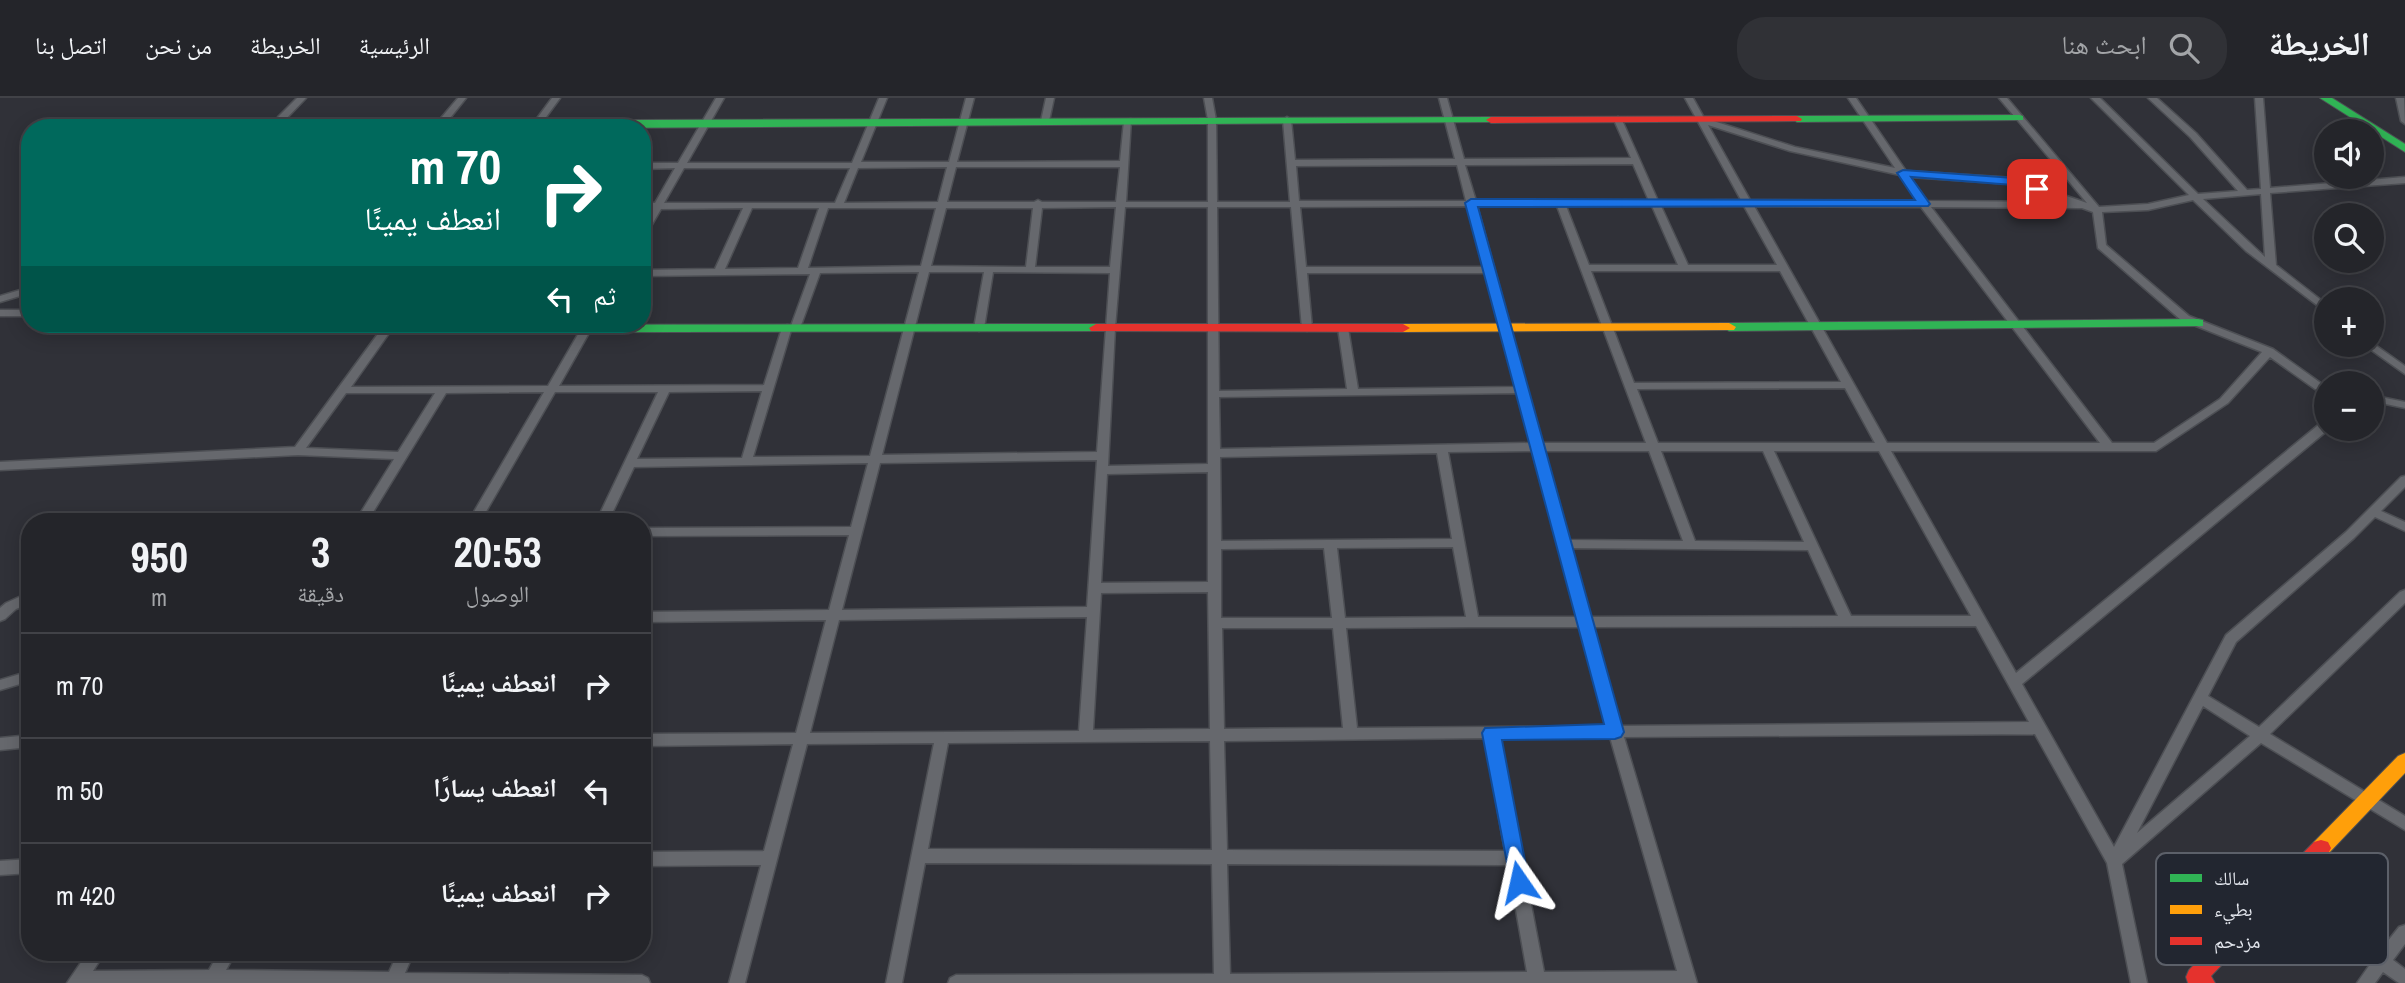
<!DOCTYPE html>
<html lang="ar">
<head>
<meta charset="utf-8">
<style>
	:root { --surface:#24252a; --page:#303136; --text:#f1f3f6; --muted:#a3a5a8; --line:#414247 }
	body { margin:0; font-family:"Archivo Narrow","Noto Naskh Arabic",sans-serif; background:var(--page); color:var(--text); direction:rtl; height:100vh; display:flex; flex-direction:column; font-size:26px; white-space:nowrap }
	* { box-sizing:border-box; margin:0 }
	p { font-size:23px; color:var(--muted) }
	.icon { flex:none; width:38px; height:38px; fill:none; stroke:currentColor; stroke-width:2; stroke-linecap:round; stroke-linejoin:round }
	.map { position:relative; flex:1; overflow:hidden; direction:ltr }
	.panel { position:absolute; left:21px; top:415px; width:630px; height:448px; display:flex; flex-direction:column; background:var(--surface); border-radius:28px; box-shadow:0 4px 18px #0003,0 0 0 2px var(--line); direction:rtl }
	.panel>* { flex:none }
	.top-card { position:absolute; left:21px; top:21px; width:630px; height:214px; border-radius:28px; box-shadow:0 4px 18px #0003,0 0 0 2px var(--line); direction:rtl; background:#00695c; color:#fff; overflow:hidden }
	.controls { position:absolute; left:2314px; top:21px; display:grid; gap:14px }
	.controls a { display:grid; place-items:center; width:70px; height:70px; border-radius:50%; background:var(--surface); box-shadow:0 4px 18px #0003,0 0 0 2px var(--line); font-size:35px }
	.pin { position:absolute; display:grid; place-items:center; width:60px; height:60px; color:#fff; margin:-30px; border-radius:14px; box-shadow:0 4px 10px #0006 }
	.me { position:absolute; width:77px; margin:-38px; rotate:349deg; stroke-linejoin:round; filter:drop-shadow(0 0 5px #0008) }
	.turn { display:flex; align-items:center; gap:24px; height:147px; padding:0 35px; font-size:32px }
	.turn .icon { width:91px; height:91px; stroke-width:2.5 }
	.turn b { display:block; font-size:49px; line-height:60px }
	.then { display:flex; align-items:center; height:66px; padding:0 35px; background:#0003; gap:14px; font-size:26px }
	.eta { display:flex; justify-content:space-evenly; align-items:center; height:119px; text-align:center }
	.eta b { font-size:42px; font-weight:700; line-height:49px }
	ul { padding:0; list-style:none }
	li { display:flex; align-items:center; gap:21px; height:105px; padding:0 35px; border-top:2px solid var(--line) }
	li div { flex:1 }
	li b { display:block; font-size:26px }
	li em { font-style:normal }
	header { display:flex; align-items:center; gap:42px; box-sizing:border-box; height:98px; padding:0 35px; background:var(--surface); border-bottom:2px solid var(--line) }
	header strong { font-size:33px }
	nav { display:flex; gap:38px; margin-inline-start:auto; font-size:24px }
	.search { width:490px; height:63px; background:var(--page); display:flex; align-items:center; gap:18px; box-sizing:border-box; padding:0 24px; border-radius:28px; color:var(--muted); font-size:26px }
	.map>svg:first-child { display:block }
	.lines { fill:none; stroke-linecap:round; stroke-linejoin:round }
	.street-casing { stroke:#4d4f54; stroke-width:3 }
	.fast-casing { stroke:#4d4f54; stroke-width:2 }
	.slow-casing { stroke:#4d4f54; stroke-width:2 }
	.jam-casing { stroke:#4d4f54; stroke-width:2 }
	.street { fill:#66686d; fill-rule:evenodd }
	.fast { fill:#30b455; fill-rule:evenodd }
	.slow { fill:#ff9f0a; fill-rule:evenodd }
	.jam { fill:#e5322d; fill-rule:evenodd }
	.route { fill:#1a73e8; stroke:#114b97; stroke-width:2 }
	.key { fill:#222630; stroke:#5c6069; stroke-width:2 }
	.key-label { font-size:19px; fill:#e3e6ed }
</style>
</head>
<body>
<header>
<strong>الخريطة</strong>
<div class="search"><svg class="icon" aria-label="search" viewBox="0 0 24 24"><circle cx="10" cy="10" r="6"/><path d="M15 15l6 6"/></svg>ابحث هنا</div>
<nav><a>الرئيسية</a><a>الخريطة</a><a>من نحن</a><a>اتصل بنا</a></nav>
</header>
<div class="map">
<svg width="2405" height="885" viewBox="0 0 2405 885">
	<rect width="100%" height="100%" fill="#303138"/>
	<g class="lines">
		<g class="street-casing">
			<path id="street" d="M297,0h9l-22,23h-6v-4z
				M458,0h8l-24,30h-6v-4z
				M552,0h8l-22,30h-8z
				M716,0h8l-37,65h165l27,-65h8l-26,64h88l17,-64h8l-17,64 163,-1 4,-40 7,-2 -5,83h82v-82l-4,-22h8l4,22 1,82h73l-7,-82 4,-3 4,3 4,40 160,-1 -16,-61h8l17,61 167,-1 -17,-38 4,-3 4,3 36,81 83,-1 -56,-102h8l11,20 91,29 100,21 -47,-70h8l50,73 108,7 73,25 -88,-105h8l92,109 49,-3 41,-9 -98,-97h9l98,96 40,-3 -48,-54 -42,-39h9l39,35 51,57 14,-1 -6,-91h8l7,90 135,-11v6l-135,10 6,72 50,39v8l-80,-61 -53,-51 -45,10 -46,2 4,33 83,71 84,33 49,35 4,1v6l-11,-2 -45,-32 -42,46 -72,48h-265l125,222 306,-251 4,-1v8h3l-307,255 92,163 112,-212 120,-103 55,-55 4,-1v11l-24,24 24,11v9l-30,-14 -21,21 -118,104 -28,54 51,31 141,-135 5,-2v13l-135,131 135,82v14l-144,-87 -139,121 25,119h-16l-24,-120 -72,-129 -411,3 73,246h-749l2,-5 6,-3 258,-1 -2,-110 -287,-1 -23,120h-16l48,-240 -127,1 -62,239h-16l32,-118 -119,1v-14l122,-1 29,-107 -151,2v-12l154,-1 30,-113 -184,2v-10l187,-2 20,-75 -207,1v-8l209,-1 17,-64 -234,4 -26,55h-12l62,-130h-103l-75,130h-12l76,-130 -98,1 -79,129h-12l39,-63 -96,-4 -298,15v-8l295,-15 88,-120 4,-1 5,3 -41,58 197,-1 36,-62h10l-35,62 205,-1 18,-57 5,-3 4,1 19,-52 -168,2v-6l73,-1 28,-61 -82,1 -14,24 -5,3v-11l9,-16h-9v-6h13l20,-35 -33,1v-6h36zM1708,27l82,26 110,24 18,26 -168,-1zM1633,66l16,37h-173l-11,-36zM1457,67l9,36h-167l-3,-35zM947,69l-9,35 -94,1 14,-35zM956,69h164l-4,35h-74l-4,-2 -4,2h-87zM684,70h166l-15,35h-171zM1910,79l103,7 53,18 -139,-1zM2261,96l4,63 -62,-58zM1468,108l16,61h-178l-6,-60zM1477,108h80l89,237h-104zM1566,108h86l26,59h-89zM1661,108h83l33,59h-89zM1754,108l167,1 179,236h-213zM1116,109l-6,60h-75l7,-59zM1125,109h83v257l-100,2 7,-138zM1217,109h74l11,121 5,3 5,-3 -5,-55h179l30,114 -158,2 -10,-61 -5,-3 -5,3 9,61 -128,2zM1931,109l151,1 11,4 5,36 83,72 81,32 -42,47 -66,44h-42zM752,110h67l-21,60 -73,1zM828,110h108l-15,58 -113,2zM946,110h87l-7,59 -95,-1zM1591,173h189l61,111 -207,1zM919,174l-49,184 -117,1 38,-127h8l1,-2 20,-55zM929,174h55l-10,56 5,3 5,-3 9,-56 117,1 -13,179 -215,3zM1845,290l30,55h-217l-21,-54zM762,293l-20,67 -105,1 32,-67zM346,295h89l-37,59 -92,-4zM1518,295l13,50 -311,6 -1,-52zM1533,353l44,166h-99l-30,-165zM1544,353h105l34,90 -114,-1zM1661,353h102l41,91 -109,-1zM1774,353h105l92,165h-120zM1437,355l15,86 -231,2 -1,-84zM1097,362l-10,147 -245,3 38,-147zM1208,374v110l-107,1 6,-109zM1453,449l13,70 -121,1 -8,-70zM1324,450l8,70h-111v-69zM1571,450l237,2 30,66 -248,1zM1208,494l2,137 -117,1 8,-137zM1087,519l-8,114 -269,2 29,-113zM1976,528l53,96 -409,4 -27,-99zM1471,529h109l26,99 -249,2 -11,-100zM1222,530h111l10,100 -119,1zM2203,608l47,30 -113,97zM1610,639l67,234 -133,1 -45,-234zM1485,640l20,113 -278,-1 -3,-109zM1210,643l2,109 -284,-1 20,-106zM1227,766l281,1 19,107 -297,2z
				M1046,0h8l-5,23 -4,3 -4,-3z
				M2396,0h8l1,26 -4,-3z
				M30,189v6l-30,9v-6z
				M0,212h30v6h-30z
				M2371,244l34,24v8l-38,-27 -1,-2h5z
				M2371,297l34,7v6l-34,-7z
				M30,494v11l-14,6 -11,10 -5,2v-13l6,-5z
				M30,573v10l-30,9v-10z
				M30,637v12l-30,3v-12z
				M30,761v14l-30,2v-14z
				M2280,786l100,67 19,-24 6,-2v19l-12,16 12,9v14h-6l-16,-11 -8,11h-18l14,-20 -96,-67 -3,-5 3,-5z
				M88,854h17l-12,19 116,-1 10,-18h17l-10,18 163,2 9,-20h16l-9,21 237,2 6,3 2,5h-583z"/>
		</g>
		<g class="fast-casing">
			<path id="fast" d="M2320,0h12l73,46v8z
				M2019,17l4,1v4l-226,2 -5,-3 5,-3z
				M1491,19l5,3 -1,2 -895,6 30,-8z
				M2198,221l5,1v6l-474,5 -7,-4 7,-4z
				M1096,226l7,4 -2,3 -808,2 -7,-4 7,-4z"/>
		</g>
		<g class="slow-casing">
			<path id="slow" d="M1729,225l7,4 -2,3 -331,2 -7,-4 7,-4z
				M2405,655v20l-77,81 -7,2 -7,-2 -3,-6 3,-6 84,-86z"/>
		</g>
		<g class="jam-casing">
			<path id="jam" d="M1797,18l5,3 -1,2 -310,2 -5,-3 5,-3z
				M1096,226h307l7,4 -7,4 -312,-1 -2,-3z
				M2321,742l7,2 3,6 -3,6 -117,122 4,7h-27l-2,-6 3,-7 125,-128z"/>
		</g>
		<use href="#street" class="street"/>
		<use href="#fast" class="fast"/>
		<use href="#slow" class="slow"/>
		<use href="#jam" class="jam"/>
	</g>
	<path class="route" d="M1903,72l111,8 29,11 -6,4 -24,-8 -102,-8 19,27 -2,2 -450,1 146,525 -3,5 -6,2 -113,1 27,142 -3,7 -7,2 -7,-2 -30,-156 3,-5 119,-4 -139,-521 6,-4 444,1 -18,-27z"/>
	<rect x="2156" y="755" width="232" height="112" rx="10" class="key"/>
	<rect x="2170" y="776" width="32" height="8" fill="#30b455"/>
	<rect x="2170" y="807" width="32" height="9" fill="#ff9f0a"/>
	<rect x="2170" y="839" width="32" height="8" fill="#e5322d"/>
	<g class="key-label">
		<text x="2214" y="787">سالك</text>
		<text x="2214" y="818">بطيء</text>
		<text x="2214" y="850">مزدحم</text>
	</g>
</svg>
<div class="controls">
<a><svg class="icon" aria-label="sound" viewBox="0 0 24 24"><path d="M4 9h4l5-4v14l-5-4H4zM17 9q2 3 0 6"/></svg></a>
<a><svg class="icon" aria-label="search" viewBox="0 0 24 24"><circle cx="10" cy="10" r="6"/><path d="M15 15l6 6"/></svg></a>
<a>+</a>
<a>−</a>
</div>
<div class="pin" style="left:2037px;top:91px;background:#d93025"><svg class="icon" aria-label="arrive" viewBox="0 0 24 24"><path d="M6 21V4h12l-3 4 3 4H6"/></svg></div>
<svg class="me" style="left:1519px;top:784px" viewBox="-20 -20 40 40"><path d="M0-17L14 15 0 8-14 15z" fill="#1a73e8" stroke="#fff" stroke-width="4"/></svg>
<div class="top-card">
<div class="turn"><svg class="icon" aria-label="right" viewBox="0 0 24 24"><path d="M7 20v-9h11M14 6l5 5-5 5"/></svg><div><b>70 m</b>انعطف يمينًا</div></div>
<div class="then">ثم<svg class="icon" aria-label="left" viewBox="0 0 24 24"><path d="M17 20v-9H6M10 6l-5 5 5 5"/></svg></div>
</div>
<section class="panel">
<div class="eta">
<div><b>20:53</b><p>الوصول</p></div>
<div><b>3</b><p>دقيقة</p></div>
<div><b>950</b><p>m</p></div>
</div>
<ul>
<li><svg class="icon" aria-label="right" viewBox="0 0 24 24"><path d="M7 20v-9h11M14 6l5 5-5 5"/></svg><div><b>انعطف يمينًا</b></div><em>70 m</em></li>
<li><svg class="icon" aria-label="left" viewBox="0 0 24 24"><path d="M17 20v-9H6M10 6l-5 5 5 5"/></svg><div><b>انعطف يسارًا</b></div><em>50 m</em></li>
<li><svg class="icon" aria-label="right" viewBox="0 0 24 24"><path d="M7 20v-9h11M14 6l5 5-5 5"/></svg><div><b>انعطف يمينًا</b></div><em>420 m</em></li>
</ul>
</section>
</div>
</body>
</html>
